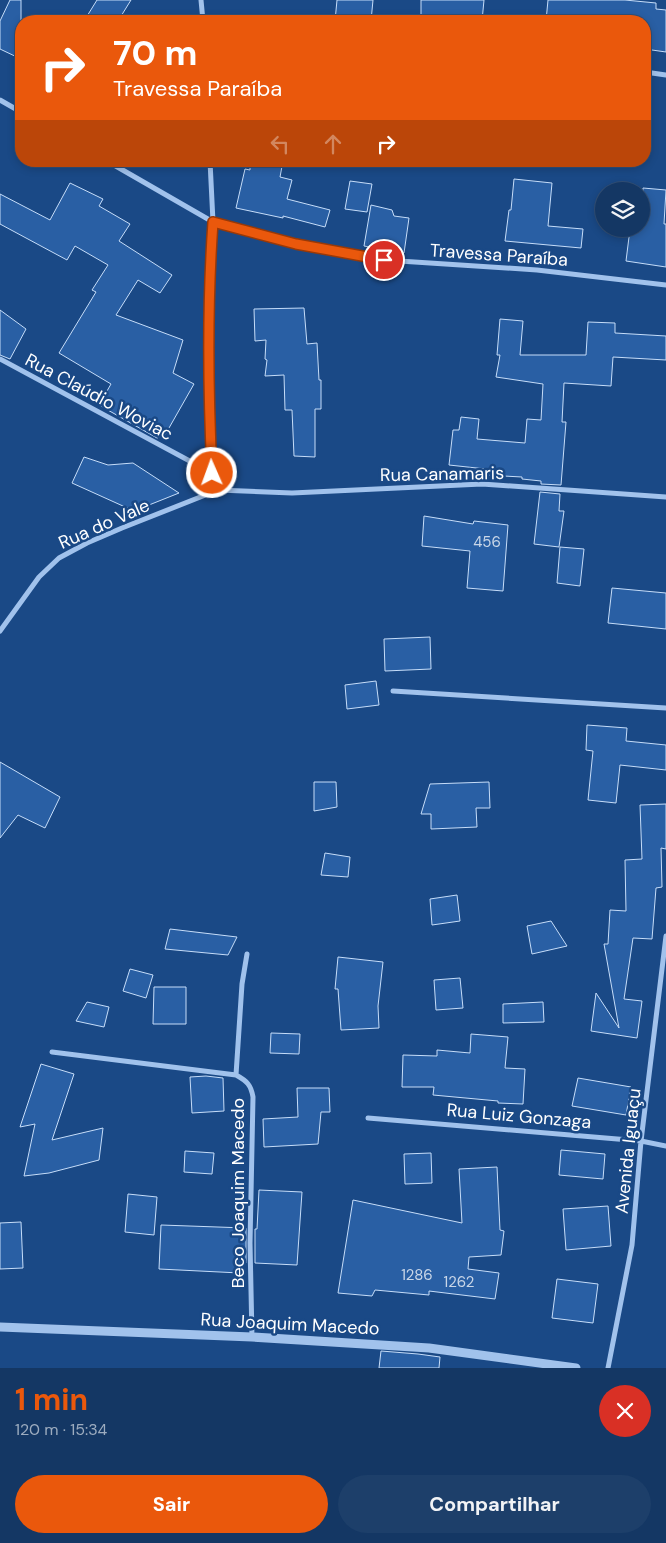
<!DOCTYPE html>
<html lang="pt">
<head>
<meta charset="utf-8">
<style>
	:root { --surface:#143764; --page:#1d3f6a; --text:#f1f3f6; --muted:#9dacbf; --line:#335178; --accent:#ea580c }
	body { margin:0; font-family:"DM Sans",sans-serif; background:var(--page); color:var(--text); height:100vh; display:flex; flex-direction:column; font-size:19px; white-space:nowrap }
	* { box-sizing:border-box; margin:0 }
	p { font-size:16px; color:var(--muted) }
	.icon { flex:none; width:28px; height:28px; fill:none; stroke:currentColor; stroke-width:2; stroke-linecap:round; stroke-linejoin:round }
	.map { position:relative; height:1368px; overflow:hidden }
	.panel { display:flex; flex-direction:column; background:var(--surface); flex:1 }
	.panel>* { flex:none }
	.guide { position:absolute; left:15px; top:15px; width:636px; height:152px; border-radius:20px; box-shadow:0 2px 8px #0003,0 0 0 1px var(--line); background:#ea580c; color:#fff; overflow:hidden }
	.controls { position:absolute; left:595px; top:182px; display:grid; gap:10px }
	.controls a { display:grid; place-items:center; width:55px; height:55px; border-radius:50%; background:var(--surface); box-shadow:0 2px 8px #0003,0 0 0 1px var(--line); font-size:25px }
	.pin { position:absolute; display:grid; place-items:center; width:42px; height:42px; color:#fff; margin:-21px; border:2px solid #fff; border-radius:50%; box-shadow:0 1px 5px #0007 }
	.me { position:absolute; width:55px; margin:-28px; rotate:358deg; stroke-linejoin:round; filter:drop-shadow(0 0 4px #0008) }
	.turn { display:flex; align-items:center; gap:18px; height:105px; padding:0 15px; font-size:22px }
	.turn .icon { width:65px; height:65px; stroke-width:2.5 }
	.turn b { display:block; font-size:35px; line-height:42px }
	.lanes { display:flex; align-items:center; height:48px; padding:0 15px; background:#0003; justify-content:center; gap:25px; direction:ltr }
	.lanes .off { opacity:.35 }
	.round { display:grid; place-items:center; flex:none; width:52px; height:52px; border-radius:26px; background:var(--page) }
	.overview { display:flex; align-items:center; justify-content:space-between; height:85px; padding:0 15px }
	h1 { font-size:30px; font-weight:700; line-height:38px; color:var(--accent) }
	.button { display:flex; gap:10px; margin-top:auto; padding:10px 15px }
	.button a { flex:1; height:58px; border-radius:30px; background:var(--accent); color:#fff; font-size:20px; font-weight:700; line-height:58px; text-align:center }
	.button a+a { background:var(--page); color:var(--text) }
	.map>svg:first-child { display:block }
	.building { fill:#295fa4; stroke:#c6ddf9 }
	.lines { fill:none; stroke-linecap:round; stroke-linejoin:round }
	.minor { stroke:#a1c2ec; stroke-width:5 }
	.tertiary { stroke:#a1c2ec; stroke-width:9 }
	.route-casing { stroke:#983908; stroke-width:12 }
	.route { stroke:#ea580c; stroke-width:9 }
	.labels { text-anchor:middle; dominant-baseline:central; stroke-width:5; stroke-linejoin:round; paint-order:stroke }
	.number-label { font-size:15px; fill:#cad7e8 }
	.street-label { font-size:18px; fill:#fff; stroke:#1a4986 }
</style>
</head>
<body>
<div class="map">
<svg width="666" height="1368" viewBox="0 0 666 1368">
	<rect width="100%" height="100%" fill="#1a4986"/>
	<path class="building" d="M10,0h11v59l-21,-10v-28z
		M97,0h34l-13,21h-34z
		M337,0h36l-2,21h-36z
		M421,0h63l-2,21h-61z
		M548,0h77l31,3v6l10,1v42l-21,-3v-28h-99z
		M250,161h33l-3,16 12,3 -5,19 43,11 -5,17 -42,-11v2l-47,-10 9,-39 5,1z
		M514,179l38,4 -4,43 35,3 -2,19 -76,-7 4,-31h2z
		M350,181l22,3 -5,28 -22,-3z
		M70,183l33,16 -4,7 31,18 -11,17 53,34 -12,18 -22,-13 -22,35 67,25 -10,33 21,11 -29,51 -8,3 -58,-33 12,-21 -52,-31 37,-61 -4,-2 16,-25 -33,-19 -8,14 -67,-36v-30l50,26z
		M643,188l23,2 -2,34h2v43l-40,-6 4,-32h11z
		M371,205l21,5 2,6 15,2 -5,35 -40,-7z
		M304,308l3,36 10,-1 2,37h2v29h-6v48l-21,-1 -2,-46h-7l-1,-35 -19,1 2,-16 -2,-1 1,-19 -11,1 -1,-32z
		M0,310l26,19 -16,30 -10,-4z
		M500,319l23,2 -3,34h66l2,-33 27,1v10l51,3v24l-53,-3 -2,29 -47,-3 -2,39h4l-5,63 -20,-1v-3l-19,-2v-2l-37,-2 1,-6 -37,-4 4,-35h6l2,-13 18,2 -2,20 48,4 2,-24 14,1 2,-36 -47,-7 4,-22h-3z
		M84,457l24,8 25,-2 46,30 -45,18 -62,-28z
		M540,492l20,2 -1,17h5l-5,36 -25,-3z
		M424,516l49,8 1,-3 34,4 -5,66 -36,-3 3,-37 -48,-5z
		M560,547l24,2 -4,37 -23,-3z
		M612,588l54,5v36l-58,-6z
		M430,637l1,32 -46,2 -1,-32z
		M376,681l3,24 -32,4 -2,-24z
		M587,725l40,3 -1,13 40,4v25l-46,-5 -4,38 -28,-3 5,-49 -7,-1z
		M0,762l60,35 -15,31 -27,-13 -18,23z
		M314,782h22l1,25 -23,4z
		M489,782l1,26h-14l1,19 -46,2v-15h-10l9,-30z
		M666,804v45l-5,-1 1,39 -6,1 -4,51 -19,-1 -9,61 18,2 -5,37 -46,-7 5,-38 23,35 -15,-84h4l2,-34 16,1 -1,-51 17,-1 -2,-54z
		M325,853l25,4 -2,20 -27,-2z
		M457,895l3,26 -28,4 -2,-26z
		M551,921l16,25 -35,8 -5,-28z
		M170,929l67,8 -9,18 -63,-6z
		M338,957l45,5 -5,44 1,22 -38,2 -3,-41h-3z
		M130,969l23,6 -7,23 -23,-7z
		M460,978l3,30 -27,2 -2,-30z
		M154,987h32v37h-33z
		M87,1002l22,5 -5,20 -28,-6z
		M543,1002l1,20 -41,1v-19z
		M271,1033l29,1 -1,20 -29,-1z
		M471,1034l37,3 -3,31 20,1 -2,35 -25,-1v-2l-65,-6 1,-8h-32l1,-32 34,1v-6l33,3z
		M41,1064l33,10 -22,66 51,-12 -4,32 -50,13 -25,3 11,-52 -15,3z
		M206,1076l17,2 1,33 -32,2 -2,-36z
		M578,1078l53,9 -5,28 -54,-9z
		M297,1088h32l1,24h-9l-3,32 -54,3 -1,-28 35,-2z
		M561,1150l44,4 -2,25 -44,-4z
		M185,1151l29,2 -2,21 -28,-2z
		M431,1153l1,30 -27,1 -1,-30z
		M497,1167l3,63 4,1 -3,24 -32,2 -1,12 31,4 -4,26 -66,-8v4l-54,-5 -3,6 -34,-3 15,-93 109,23 -3,-54z
		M259,1190l43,2 -5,73 -42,-2v-34h2z
		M128,1194l29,3 -3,38 -29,-3z
		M608,1206l3,40 -45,4 -3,-41z
		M21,1222l2,46 -23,1v-46z
		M161,1225l85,3v35l-5,-1 -1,11 -81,-4z
		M557,1279l41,5 -5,39 -41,-5z
		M381,1351l37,3 22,3 -1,11h-60z"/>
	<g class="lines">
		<path class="minor" d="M201,0l2,21
			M645,72l21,3
			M0,100l21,12
			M107,161l106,61 83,22 88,16 153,10 129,15
			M210,161l3,61 -4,65 1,137 2,49 6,17
			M0,359l212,114
			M0,631l39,-54 20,-19 28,-15 35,-15 96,-38 74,3 190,-9 184,13
			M393,691l273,17
			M52,1052l184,23c11,6 15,10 17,22l-3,146 2,94
			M236,1075l6,-91 5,-30
			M368,1118l273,23 25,5
			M608,1368l24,-123 9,-104 25,-205"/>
		<path class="tertiary" d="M0,1327l252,10 177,11 147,20"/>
	</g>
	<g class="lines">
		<g class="route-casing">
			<path id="route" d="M212,473c-4,-84 -5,-167 1,-251l83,22 88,16"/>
		</g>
		<use href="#route" class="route"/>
	</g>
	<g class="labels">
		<g class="number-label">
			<text x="487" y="542">456</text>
			<text x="417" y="1275">1286</text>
			<text x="459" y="1282">1262</text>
		</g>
		<g class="street-label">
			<text transform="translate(499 255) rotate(4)">Travessa Paraíba</text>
			<text transform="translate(99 397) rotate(28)">Rua Claúdio Woviac</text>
			<text transform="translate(442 474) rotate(-1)">Rua Canamaris</text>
			<text transform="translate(104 524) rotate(-24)">Rua do Vale</text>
			<text transform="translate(519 1116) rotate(5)">Rua Luiz Gonzaga</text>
			<text transform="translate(628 1151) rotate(-84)">Avenida Iguaçu</text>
			<text transform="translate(238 1193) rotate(-90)">Beco Joaquim Macedo</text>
			<text transform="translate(290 1324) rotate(3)">Rua Joaquim Macedo</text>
		</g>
	</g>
</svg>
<div class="controls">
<a><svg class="icon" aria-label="layers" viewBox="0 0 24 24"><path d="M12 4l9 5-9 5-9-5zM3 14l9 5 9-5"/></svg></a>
</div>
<div class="pin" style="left:384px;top:260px;background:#d93025"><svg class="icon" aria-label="arrive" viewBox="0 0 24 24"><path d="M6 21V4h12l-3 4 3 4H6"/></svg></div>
<svg class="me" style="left:212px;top:473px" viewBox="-20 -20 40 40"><circle r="17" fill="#ea580c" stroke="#fff" stroke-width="3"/><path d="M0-11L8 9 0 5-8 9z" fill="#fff"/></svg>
<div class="guide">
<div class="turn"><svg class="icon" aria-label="right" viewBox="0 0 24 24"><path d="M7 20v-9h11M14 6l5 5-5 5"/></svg><div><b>70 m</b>Travessa Paraíba</div></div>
<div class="lanes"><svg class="icon off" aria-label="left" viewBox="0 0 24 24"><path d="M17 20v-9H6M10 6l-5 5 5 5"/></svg><svg class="icon off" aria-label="ahead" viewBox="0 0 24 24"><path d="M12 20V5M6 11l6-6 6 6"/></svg><svg class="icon" aria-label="right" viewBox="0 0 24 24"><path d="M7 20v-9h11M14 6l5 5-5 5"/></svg></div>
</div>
</div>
<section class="panel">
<div class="overview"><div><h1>1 min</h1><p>120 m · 15:34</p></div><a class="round" style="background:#d93025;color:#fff"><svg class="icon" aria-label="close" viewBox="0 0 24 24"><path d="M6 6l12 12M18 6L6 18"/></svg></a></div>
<div class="button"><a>Sair</a><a>Compartilhar</a></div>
</section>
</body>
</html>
